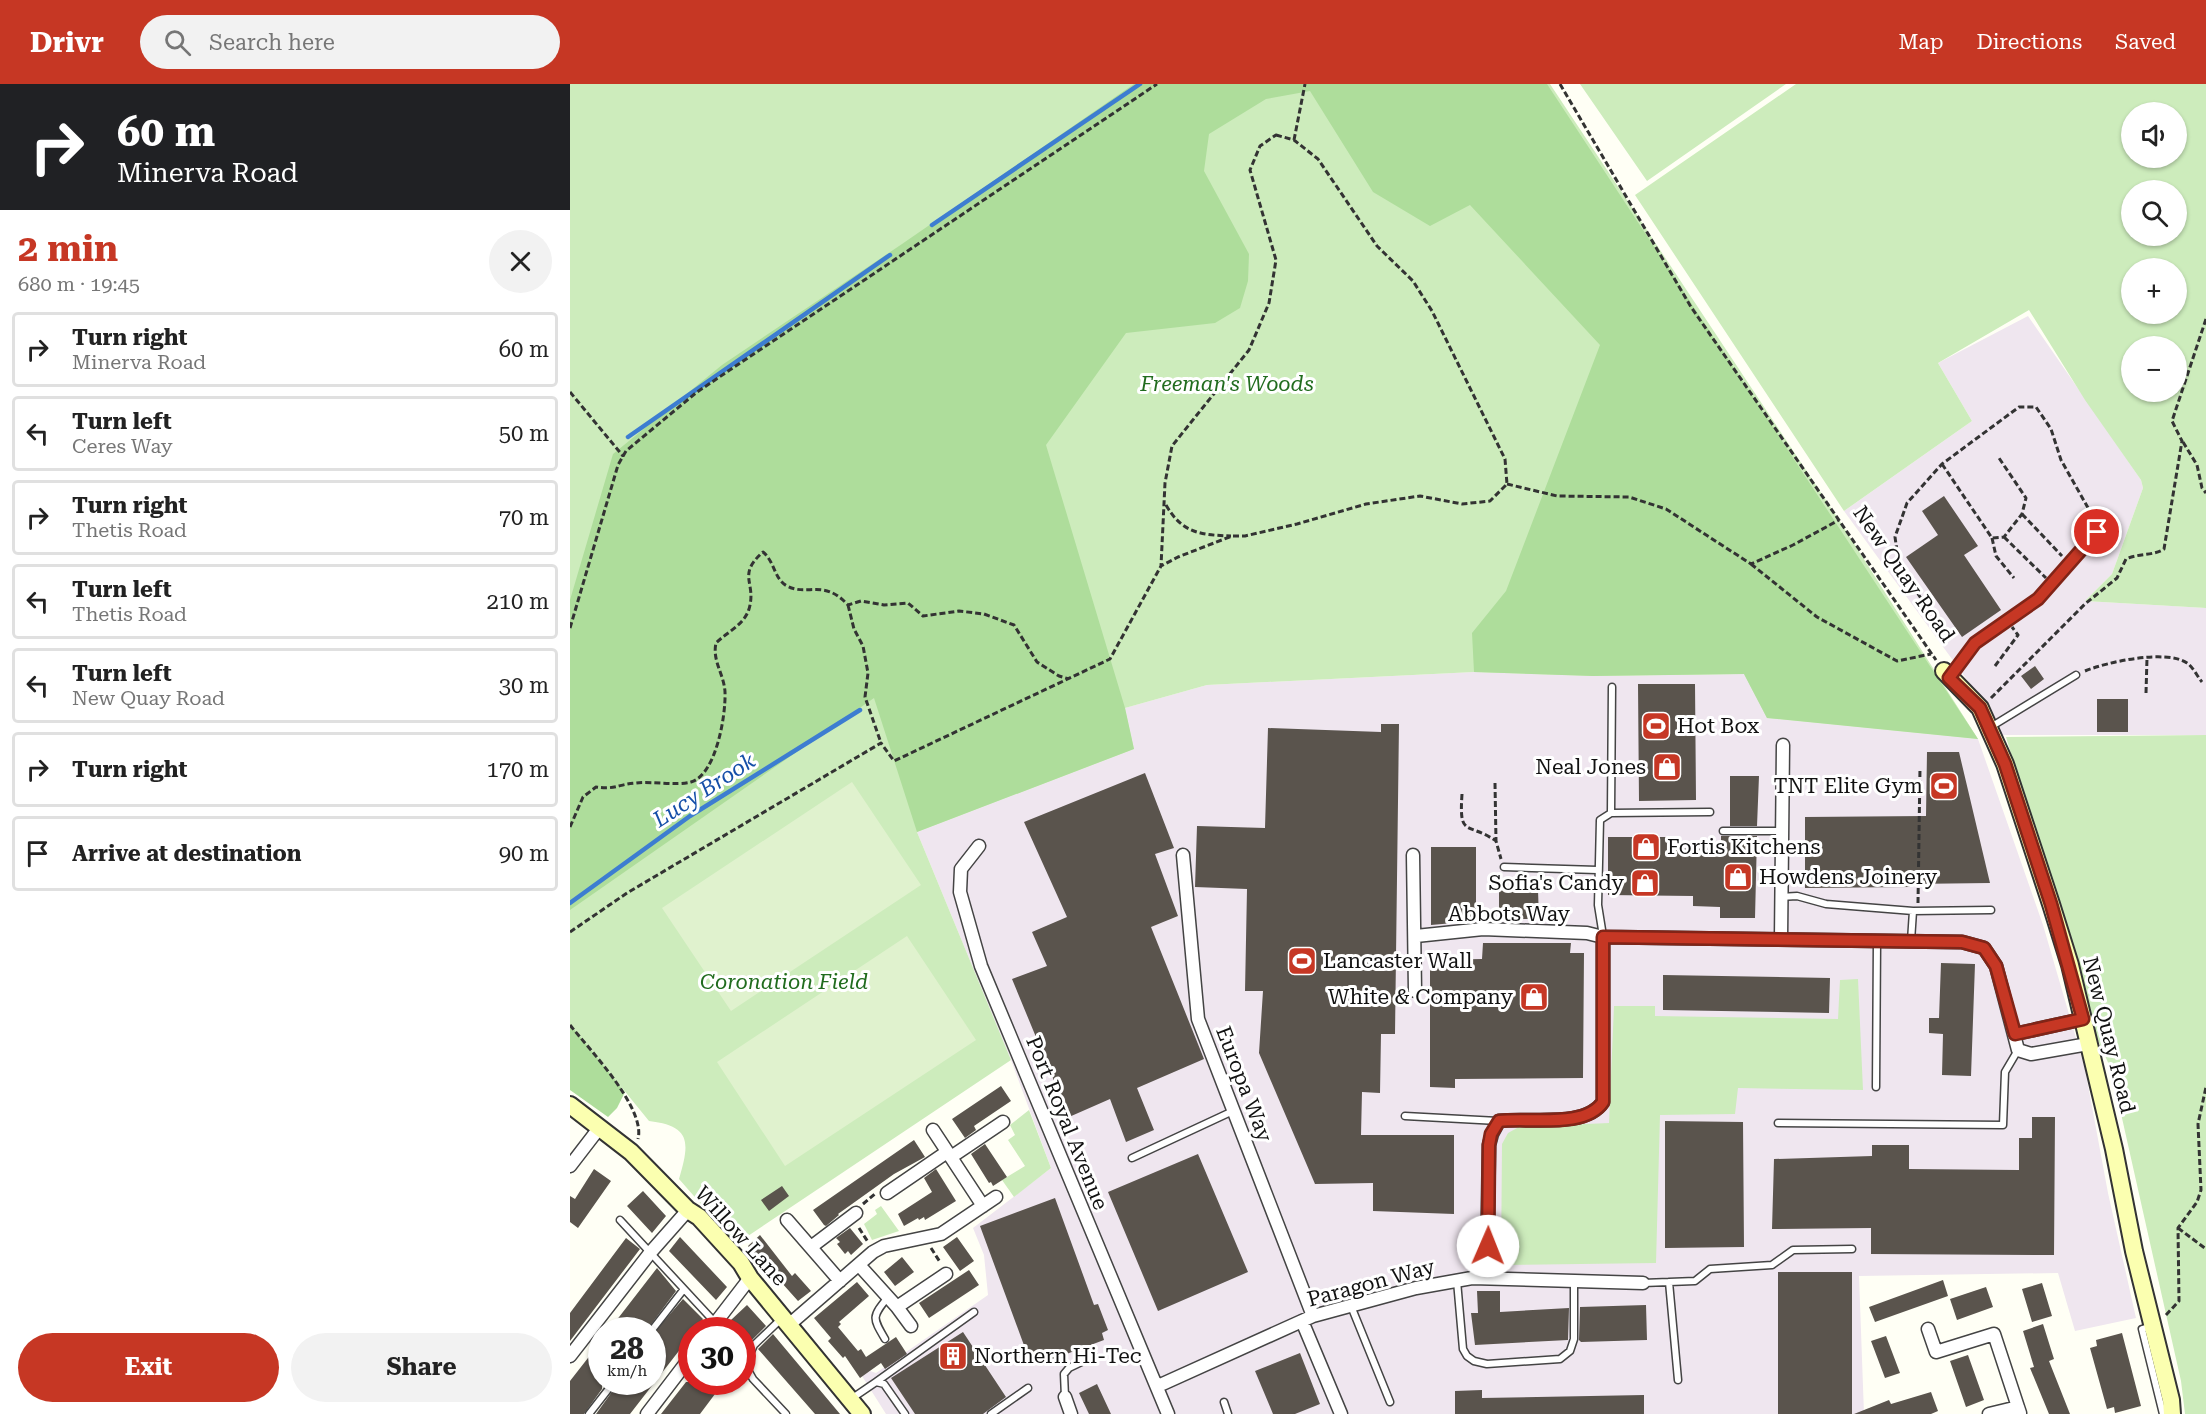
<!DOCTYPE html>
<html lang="en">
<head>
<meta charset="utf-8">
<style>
	:root { --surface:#fff; --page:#f2f2f2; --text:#222; --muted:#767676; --line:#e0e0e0; --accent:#c63724 }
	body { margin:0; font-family:"Roboto Serif",serif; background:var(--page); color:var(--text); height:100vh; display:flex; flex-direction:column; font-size:22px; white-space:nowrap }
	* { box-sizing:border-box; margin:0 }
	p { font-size:20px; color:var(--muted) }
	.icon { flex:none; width:33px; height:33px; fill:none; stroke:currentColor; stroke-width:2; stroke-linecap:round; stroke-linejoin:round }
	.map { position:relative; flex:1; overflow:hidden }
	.drawer { display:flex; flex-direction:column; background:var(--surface); width:570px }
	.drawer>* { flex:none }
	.guide { background:#202124; color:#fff; overflow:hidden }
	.controls { position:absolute; left:1551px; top:18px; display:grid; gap:12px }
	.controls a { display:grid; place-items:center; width:66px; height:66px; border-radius:50%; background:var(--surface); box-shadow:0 2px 4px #0004; font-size:30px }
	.speed { position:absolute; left:18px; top:1233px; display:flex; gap:12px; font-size:30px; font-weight:700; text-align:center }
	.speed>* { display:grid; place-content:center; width:78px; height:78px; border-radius:50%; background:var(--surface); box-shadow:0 2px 4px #0004; line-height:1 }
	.speed small { font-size:15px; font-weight:400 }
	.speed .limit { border:9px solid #d22; background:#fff; color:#111 }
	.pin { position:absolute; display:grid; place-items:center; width:51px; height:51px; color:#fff; margin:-26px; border:3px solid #fff; border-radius:50%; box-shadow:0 2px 6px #0007 }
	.me { position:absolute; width:66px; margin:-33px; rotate:1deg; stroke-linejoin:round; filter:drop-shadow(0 0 4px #0008) }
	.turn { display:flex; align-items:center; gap:21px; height:126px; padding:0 18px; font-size:27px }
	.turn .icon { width:78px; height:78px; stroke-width:2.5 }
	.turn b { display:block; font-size:42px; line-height:51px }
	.round { display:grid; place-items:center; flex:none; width:63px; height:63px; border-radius:32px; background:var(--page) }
	.overview { display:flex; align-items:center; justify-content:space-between; height:102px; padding:0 18px }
	h1 { font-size:36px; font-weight:700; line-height:45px; color:var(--accent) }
	.button { display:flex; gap:12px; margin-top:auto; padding:12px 18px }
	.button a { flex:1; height:69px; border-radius:36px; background:var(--accent); color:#fff; font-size:24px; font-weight:700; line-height:69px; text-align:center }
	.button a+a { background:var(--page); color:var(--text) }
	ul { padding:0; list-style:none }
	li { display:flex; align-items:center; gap:18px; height:75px; margin:0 12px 9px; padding:0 6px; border:3px solid var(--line); border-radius:6px }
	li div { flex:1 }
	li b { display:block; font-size:22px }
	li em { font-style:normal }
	header { display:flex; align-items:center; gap:36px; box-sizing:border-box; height:84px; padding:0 30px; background:var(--accent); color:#fff }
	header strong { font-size:28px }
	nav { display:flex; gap:33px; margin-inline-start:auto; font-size:21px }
	.search { width:420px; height:54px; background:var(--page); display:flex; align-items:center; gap:15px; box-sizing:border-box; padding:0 21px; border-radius:33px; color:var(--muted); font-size:22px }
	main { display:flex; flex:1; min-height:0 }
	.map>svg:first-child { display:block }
	.industrial { fill:#efe6ef }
	.green { fill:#cdecbc; fill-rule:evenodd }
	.forest { fill:#aedd9b }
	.pitch { fill:#e0f2ce }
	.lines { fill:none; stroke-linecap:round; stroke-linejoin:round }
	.stream { stroke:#3d7dd1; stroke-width:4.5 }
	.building { fill:#5a544d }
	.lane-casing { stroke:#444; stroke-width:9 }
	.street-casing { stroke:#444; stroke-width:15 }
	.secondary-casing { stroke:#333; stroke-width:20 }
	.path { stroke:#333; stroke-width:3; stroke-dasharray:6 3; stroke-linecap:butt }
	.lane { stroke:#fff; stroke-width:6 }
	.street { stroke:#fff; stroke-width:12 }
	.secondary { stroke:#fbffb0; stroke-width:16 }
	.route-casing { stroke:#812417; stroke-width:15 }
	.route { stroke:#c63724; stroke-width:10 }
	.labels { text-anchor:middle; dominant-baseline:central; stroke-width:6; stroke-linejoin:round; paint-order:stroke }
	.park-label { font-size:21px; font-style:italic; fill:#216c1e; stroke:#fff }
	.street-label { font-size:21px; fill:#111; stroke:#fff }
	.poi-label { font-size:21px; fill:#111; stroke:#fff; text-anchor:start }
	.water-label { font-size:22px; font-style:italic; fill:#154fa8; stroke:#fff }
</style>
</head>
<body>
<header>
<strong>Drivr</strong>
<div class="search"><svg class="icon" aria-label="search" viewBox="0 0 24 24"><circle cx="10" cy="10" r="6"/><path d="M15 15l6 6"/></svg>Search here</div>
<nav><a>Map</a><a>Directions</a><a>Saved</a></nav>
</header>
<main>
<section class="drawer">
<div class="guide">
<div class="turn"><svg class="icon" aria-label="right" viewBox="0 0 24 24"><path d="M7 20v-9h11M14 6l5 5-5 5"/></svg><div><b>60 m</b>Minerva Road</div></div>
</div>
<div class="overview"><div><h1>2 min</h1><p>680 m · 19:45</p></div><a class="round"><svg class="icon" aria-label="close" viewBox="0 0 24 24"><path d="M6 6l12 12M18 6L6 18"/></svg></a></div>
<ul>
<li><svg class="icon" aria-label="right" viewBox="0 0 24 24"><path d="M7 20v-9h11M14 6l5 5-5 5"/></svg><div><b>Turn right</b><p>Minerva Road</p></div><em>60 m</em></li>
<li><svg class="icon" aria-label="left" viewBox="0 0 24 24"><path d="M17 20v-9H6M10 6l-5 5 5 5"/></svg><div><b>Turn left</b><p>Ceres Way</p></div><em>50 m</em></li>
<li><svg class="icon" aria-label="right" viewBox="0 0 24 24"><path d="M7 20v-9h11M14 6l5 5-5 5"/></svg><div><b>Turn right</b><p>Thetis Road</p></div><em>70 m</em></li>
<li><svg class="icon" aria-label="left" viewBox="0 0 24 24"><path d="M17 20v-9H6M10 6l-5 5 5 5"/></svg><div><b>Turn left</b><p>Thetis Road</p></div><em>210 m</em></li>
<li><svg class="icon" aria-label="left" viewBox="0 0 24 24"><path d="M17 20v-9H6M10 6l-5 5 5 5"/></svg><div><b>Turn left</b><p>New Quay Road</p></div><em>30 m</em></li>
<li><svg class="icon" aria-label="right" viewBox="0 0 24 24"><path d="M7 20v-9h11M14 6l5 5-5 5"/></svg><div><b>Turn right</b></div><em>170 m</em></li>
<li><svg class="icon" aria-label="arrive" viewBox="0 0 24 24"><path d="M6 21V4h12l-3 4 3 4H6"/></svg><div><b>Arrive at destination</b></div><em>90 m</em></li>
</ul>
<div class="button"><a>Exit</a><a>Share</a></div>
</section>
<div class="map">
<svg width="1636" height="1330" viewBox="0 0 1636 1330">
	<rect width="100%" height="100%" fill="#fffff5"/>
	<path class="industrial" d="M1458,232l113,164 2,8 -31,86 -27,27 121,7v127h-205l-11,-30 -14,-13 -132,-181 128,-90 -34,-58z
		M904,588l119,4 152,-2 23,44 210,21 65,186 42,144 23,124 28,125 -61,13 -17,-58 -199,3 5,138h-978l-24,-38 8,-5 6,2 112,-78 -4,-40 -11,-27 78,-60 -40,-108 -94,-228 217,-83 -9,-41 82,-23z"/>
	<path class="green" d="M0,0h980l289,436 139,219 -211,-21 -23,-44 -151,2 -119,-4 -267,13 -82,23 9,41 -217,83 94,228 -275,184 -57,-65c11,-37 12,-53 -30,-58l-79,-97z
		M1010,0h206l-139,97z
		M1226,0h410v524l-121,-7 27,-27 31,-86 -2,-8 -56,-80 -56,-90 -91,53 34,58 -128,90 -209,-316zM1562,28h44v46h-44zM1562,106h44v46h-44zM1562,184h44v46h-44zM1562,262h44v46h-44z
		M1636,651v679h-21l-4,-33 -70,-312 -19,-42 -86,-290z
		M1288,895l5,111 -125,-2 -3,26 -75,1 -4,148 -155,2 1,-121 6,-11 11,-6 90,-4 5,-117h41v10l183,3 2,-39z
		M459,1026l22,58 -37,29 -12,-17 23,-14 -17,-26 7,-5 -5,-10z
		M311,1122l18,25 -27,9 -8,-16 13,-10 -2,-4z"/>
	<path class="forest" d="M564,0h413l431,655 -211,-21 -23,-44 -151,2 -119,-4 -2,-39 34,-42 94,-246 -130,-140 -40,21 -57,-34 -63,-101 -44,8 -57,35 -5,37 45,83 -1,27 -8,27 -25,15 -89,10 -80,112 79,263 9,41 -217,83 -43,-134 -304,212v-310l43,-146 109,-89 180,-121z
		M0,940l55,68 -8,16 -9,9 -38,-27z"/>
	<path class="pitch" d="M282,698l69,103 -190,126 -69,-103z
		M337,852l69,104 -191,126 -68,-104z"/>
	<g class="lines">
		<path class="stream" d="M362,141l208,-141
			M58,353l262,-182
			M0,819l120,-87 170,-106"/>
	</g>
	<path class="building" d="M1374,412l34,50 -14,9 37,55 -39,27 -56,-80 32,-22 -16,-24z
		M1465,582l9,13 -13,10 -10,-13z
		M1068,600h57l1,116 -57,1z
		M1527,615h31v33h-31z
		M811,640h18l-4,310h-14l-1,59 -18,-1 -1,43h93v79l-81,-3v-28l-58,1 -56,-131 4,-62h-18l2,-102 -52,-2 2,-61 68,2 3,-100 113,4z
		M1357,668h32l31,131 -80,1v3l-105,1v-71l121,-1z
		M575,689l29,75 -19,6 23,62 -27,11 53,132 -67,29 17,42 -28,12 -16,-43 -41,18 -57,-138 35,-13 -15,-34 35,-15 -43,-95z
		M1160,692h29l-2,50h-27z
		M1151,752h36l-2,82h-35v-11l-27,-1v-10l-85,-1v-58h70l-1,11 44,1z
		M861,763h45v74l-45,4z
		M929,806h39l1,29h-29v-9h-11z
		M913,859h88l-1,10h14l-1,125 -128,1v9l-25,-1v-127l52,-1z
		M1371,879l34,1 -4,112 -29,-1 1,-41 -14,-1v-15h10z
		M1093,891l167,3 -1,35 -166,-3z
		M431,1002l10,15 -37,25 2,4 -11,8 -13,-19z
		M1462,1033h23l-1,138 -183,-1v-26l-99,1 2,-70 98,-3v-11h37v24l110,1v-32h13z
		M1095,1037l78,1 1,125 -79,1z
		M344,1056l11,17 -31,17 -56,40 1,1 -13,11 -2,-1 -11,-15z
		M415,1060l22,33 -14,9 -2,-4 -2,1 -18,-29z
		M628,1070l50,118 -90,39 -50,-119z
		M24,1085l17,12 -33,47 -8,-6v-26l5,3z
		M366,1085l20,32 -31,19 -1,-3 -5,3 -1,-2 -14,8 -6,-12 34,-22 -8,-14z
		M212,1102l7,10 -20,15 -8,-11z
		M73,1107l23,25 -14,17 -25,-27z
		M485,1114l39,107 4,-1 10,26 -6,3 2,7 -67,25 -12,-17 -45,-122z
		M280,1144l13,16 -12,11 -3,-4 -3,3 -8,-10 3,-2 -4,-4z
		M190,1151l32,41 3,-3 16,18 -13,10 -17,-19 -3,3 -30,-39z
		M110,1153l47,50 -11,13 -47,-49z
		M387,1153l17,24 -14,10 -17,-24z
		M56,1154l14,11 -70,92v-28z
		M332,1173l12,15 -19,14 -11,-14z
		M87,1184l19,23 -29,39h-38z
		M399,1186l10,15 -50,33 -10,-15z
		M1208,1188h74v142h-74z
		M1373,1196l5,16 -73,26 -6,-15z
		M287,1198l12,14 -30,26 2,2 -3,3 20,24 3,-2 5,8 30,-20 11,17 -22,15 -4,-6 -21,15 -15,-22 -2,2 -15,-17 3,-3 -17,-20z
		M1472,1199l10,33 -20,6 -10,-33z
		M1416,1203l7,20 -36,13 -7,-21z
		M907,1207h23v21l69,-4 -1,32 -93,5 -4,-32h7z
		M113,1215l20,20 -6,8 -5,3v4l-62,80h-34l23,-32h33v-47z
		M177,1221l19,21 -15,15 -4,-1 -5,-10h-3l-8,-10z
		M1076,1221l1,35 -66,2 -2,-2 1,-33z
		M1473,1240l11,35 -5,2 21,53h-21l-19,-46 4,-1 -11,-36z
		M393,1248l43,65 -23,17h-68l-24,-36z
		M1552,1249l19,73 -26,7 -1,-6 -7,2 -17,-61 7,-2 -1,-6z
		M203,1250l10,12 57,68h-25l-57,-65z
		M1316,1252l14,37 -15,5 -14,-37z
		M32,1256v49l-18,25h-14v-33z
		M730,1269l20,51 -25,10h-22l-18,-43z
		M1398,1271l16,45 -18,7 -16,-46z
		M116,1298h38l-24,32h-39z
		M527,1300l14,30h-22l-10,-21z
		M912,1306v8l162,-3v19h-189v-23z
		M1361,1308l7,19 -7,3h-77l35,-14 2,4z"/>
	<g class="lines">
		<g class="lane-casing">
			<path id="lane" d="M1381,591l24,-32 63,-44 59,-67
				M1419,644l87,-53
				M1041,729l1,-126
				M1153,747h59
				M934,783l93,3
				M1210,813l17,-1 29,8 87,7
				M1033,852l-5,-31 2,-85 11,-7 99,-1
				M1341,857l2,-30 78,-1
				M1306,1003l1,-146
				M835,1032l93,5
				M1208,1039l225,2 2,-53 13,-22
				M562,1074l101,-47
				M50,1136l102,110
				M887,1197l6,68 4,7 7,5 13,3 73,-5 10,-8 4,-12v-57
				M1099,1198l9,98
				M1073,1199l52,-2 15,-12 62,-4 21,-15 59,-1
				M781,1222l39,96
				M211,1235l-27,26 -9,20 8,14 33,35
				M1582,1242l-10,3 21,85
				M82,1246l32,-41
				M315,1255c-13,-22 -13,-22 3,-42
				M306,1298l98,-70
				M495,1313l-1,-23 5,-6 25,-12
				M281,1315l25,-17 8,2 21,30
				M654,1318l4,12
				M19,1330l25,-32
				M421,1330l37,-26"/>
		</g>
		<g class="street-casing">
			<path id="street" d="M409,762l-18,23 -1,23 21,74 187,448
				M613,771l15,164 115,297
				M843,771l2,136
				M846,852l67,-7 104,4 16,4 359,5 22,6 12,18 22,84 13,4 57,-10
				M1211,855l2,-194
				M1445,950l68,-15
				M363,1046l50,76
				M381,1073l52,-35
				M0,1082l30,-39
				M317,1109l60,-41
				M217,1136l53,61
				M241,1163l45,-34
				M289,1181l38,42 14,19
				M902,1194l15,-12 2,-121 3,-11 7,-13c31,-4 86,8 104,-19v-165
				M327,1223l49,-33
				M732,1237l39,93
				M220,1240l83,-72 11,-6 57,-12 55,-37
				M1358,1245l8,23 58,-18 24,73
				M140,1246l40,-52
				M0,1272l80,-103 38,-43
				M588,1302l155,-70 103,-28 56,-10 171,5
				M495,1313l6,17
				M77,1330l45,-59
				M1419,1330l29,-7 2,6"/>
		</g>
		<g class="secondary-casing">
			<path id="secondary" d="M1374,587l36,37 25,56 46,140 19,61 44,184 20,102 37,149 1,14
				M0,1021l61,47 57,58 11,7 42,46 9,15 112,136"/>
		</g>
		<path class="path" d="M990,0l131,223 245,353
			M706,51l18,5 24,19 59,87 36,35 19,30 73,148 2,25 -17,17 -28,3 -42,-8 -54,8 -69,20 -52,12h-13l-54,21 -17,9 4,-83 7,-37 77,-96 20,-47 7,-43 -26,-90 10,-24z
			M724,56l11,-56
			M0,308l53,64
			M1613,358l14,23 5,23 4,5
			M1372,380l50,74 12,-1 18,-23 4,-16 -27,-40
			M937,400l50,12 72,1 37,12 85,55 42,-19 46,-25
			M596,421c16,28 34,30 65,31
			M1452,430l40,42
			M1434,453l42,41
			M1422,454l4,18 18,22
			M1181,480l66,53 80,44 34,-7
			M278,521l6,24 9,17 5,27 -3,24 16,46
			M1366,537l-37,-56 -4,-28 12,-34 35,-39 77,-57h17l15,22 10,31 35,62
			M0,544l48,-163 8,-14 71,-59 460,-308
			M1425,582l23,-31 -6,-8
			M1515,587c22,-9 81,-22 102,-8 6,4 10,13 15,19
			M1576,609l1,-35
			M1421,614l94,-94 32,-26 9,-19c13,-6 27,-3 38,-10l18,-108 -10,-20 34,-102
			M925,699l1,58 5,18
			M892,710c-3,45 5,27 34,47
			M0,743l13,-30 13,-10c19,3 23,-3 40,-4 16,-2 40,3 55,-1 25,-7 35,-67 34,-90 -1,-18 -13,-31 -9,-49 11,-11 28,-18 33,-34 8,-27 -13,-33 14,-57 12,10 11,27 24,34 21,11 36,-8 61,19l13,-4 23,4 24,-2 15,13 36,-5 25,3 30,11 23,37 22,14 10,3
			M1348,819l2,-135
			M0,848l57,-39 254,-150 13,18 216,-102 51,-93
			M0,941c19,24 76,83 68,114
			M293,1120l13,-11
			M289,1144l9,14
			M1608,1144l28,21
			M361,1164l9,14
			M1596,1231l13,-14 -1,-73 19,-26 4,-12 -3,-66 8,-37"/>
		<use href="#lane" class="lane"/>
		<use href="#street" class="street"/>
		<use href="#secondary" class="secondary"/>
	</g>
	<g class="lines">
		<g class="route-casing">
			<path id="route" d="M918,1162l1,-101 2,-11 8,-13c30,-4 86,8 104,-19v-165l359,5 22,6 12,18 19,68 68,-15 -32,-115 -46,-140 -25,-56 -31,-30 26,-35 63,-44 59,-67"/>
		</g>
		<use href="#route" class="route"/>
	</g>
	<defs>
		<g id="stadium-square" transform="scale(1.5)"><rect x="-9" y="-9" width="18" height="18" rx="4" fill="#c63724" stroke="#fff"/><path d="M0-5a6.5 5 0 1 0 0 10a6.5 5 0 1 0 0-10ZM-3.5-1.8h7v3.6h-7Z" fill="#fff"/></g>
		<g id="shop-square" transform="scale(1.5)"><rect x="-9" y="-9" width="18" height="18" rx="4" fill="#c63724" stroke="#fff"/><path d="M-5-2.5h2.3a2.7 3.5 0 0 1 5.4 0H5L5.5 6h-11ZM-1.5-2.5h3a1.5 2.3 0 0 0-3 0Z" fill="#fff"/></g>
		<g id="building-square" transform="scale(1.5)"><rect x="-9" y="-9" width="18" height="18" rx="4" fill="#c63724" stroke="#fff"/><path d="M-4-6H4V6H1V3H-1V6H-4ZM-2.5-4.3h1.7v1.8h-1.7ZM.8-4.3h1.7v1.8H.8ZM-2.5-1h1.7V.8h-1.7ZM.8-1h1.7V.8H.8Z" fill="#fff"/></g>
	</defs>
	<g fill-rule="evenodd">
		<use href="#stadium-square" x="1086" y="642"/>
		<use href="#shop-square" x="1097" y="683"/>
		<use href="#stadium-square" x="1374" y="702"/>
		<use href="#shop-square" x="1076" y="763"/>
		<use href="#shop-square" x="1168" y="793"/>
		<use href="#shop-square" x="1075" y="799"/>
		<use href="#stadium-square" x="732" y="877"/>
		<use href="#shop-square" x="964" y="913"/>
		<use href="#building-square" x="383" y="1272"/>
	</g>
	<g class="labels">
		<g class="park-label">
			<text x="657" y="300">Freeman's Woods</text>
			<text x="214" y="898">Coronation Field</text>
		</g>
		<g class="street-label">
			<text transform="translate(1334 490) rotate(55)">New Quay Road</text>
			<text x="939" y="830">Abbots Way</text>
			<text transform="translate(1539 951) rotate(76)">New Quay Road</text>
			<text transform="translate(674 1000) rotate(69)">Europa Way</text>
			<text transform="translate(497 1039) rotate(68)">Port Royal Avenue</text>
			<text transform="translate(171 1152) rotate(48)">Willow Lane</text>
			<text transform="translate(801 1199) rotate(-15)">Paragon Way</text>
		</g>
		<g class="poi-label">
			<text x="1107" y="642">Hot Box</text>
			<text x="1076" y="683" text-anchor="end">Neal Jones</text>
			<text x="1353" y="702" text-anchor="end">TNT Elite Gym</text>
			<text x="1097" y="763">Fortis Kitchens</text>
			<text x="1189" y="793">Howdens Joinery</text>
			<text x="1054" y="799" text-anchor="end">Sofia's Candy</text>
			<text x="753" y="877">Lancaster Wall</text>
			<text x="943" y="913" text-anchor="end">White &amp; Company</text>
			<text x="404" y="1272">Northern Hi-Tec</text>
		</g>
		<g class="water-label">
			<text transform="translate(134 706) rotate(-33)">Lucy Brook</text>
		</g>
	</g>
</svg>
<div class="controls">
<a><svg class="icon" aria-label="sound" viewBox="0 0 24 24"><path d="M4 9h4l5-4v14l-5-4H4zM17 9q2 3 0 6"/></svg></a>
<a><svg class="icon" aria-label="search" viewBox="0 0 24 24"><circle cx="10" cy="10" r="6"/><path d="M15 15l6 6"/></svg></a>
<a>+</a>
<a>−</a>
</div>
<div class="speed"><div>28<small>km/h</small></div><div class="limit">30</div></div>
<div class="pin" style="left:1527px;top:448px;background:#d93025"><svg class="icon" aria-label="arrive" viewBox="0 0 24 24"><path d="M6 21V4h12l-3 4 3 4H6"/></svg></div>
<svg class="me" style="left:918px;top:1162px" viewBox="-20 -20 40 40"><circle r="19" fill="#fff"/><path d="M0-13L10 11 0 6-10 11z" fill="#c63724"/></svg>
</div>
</main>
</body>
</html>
